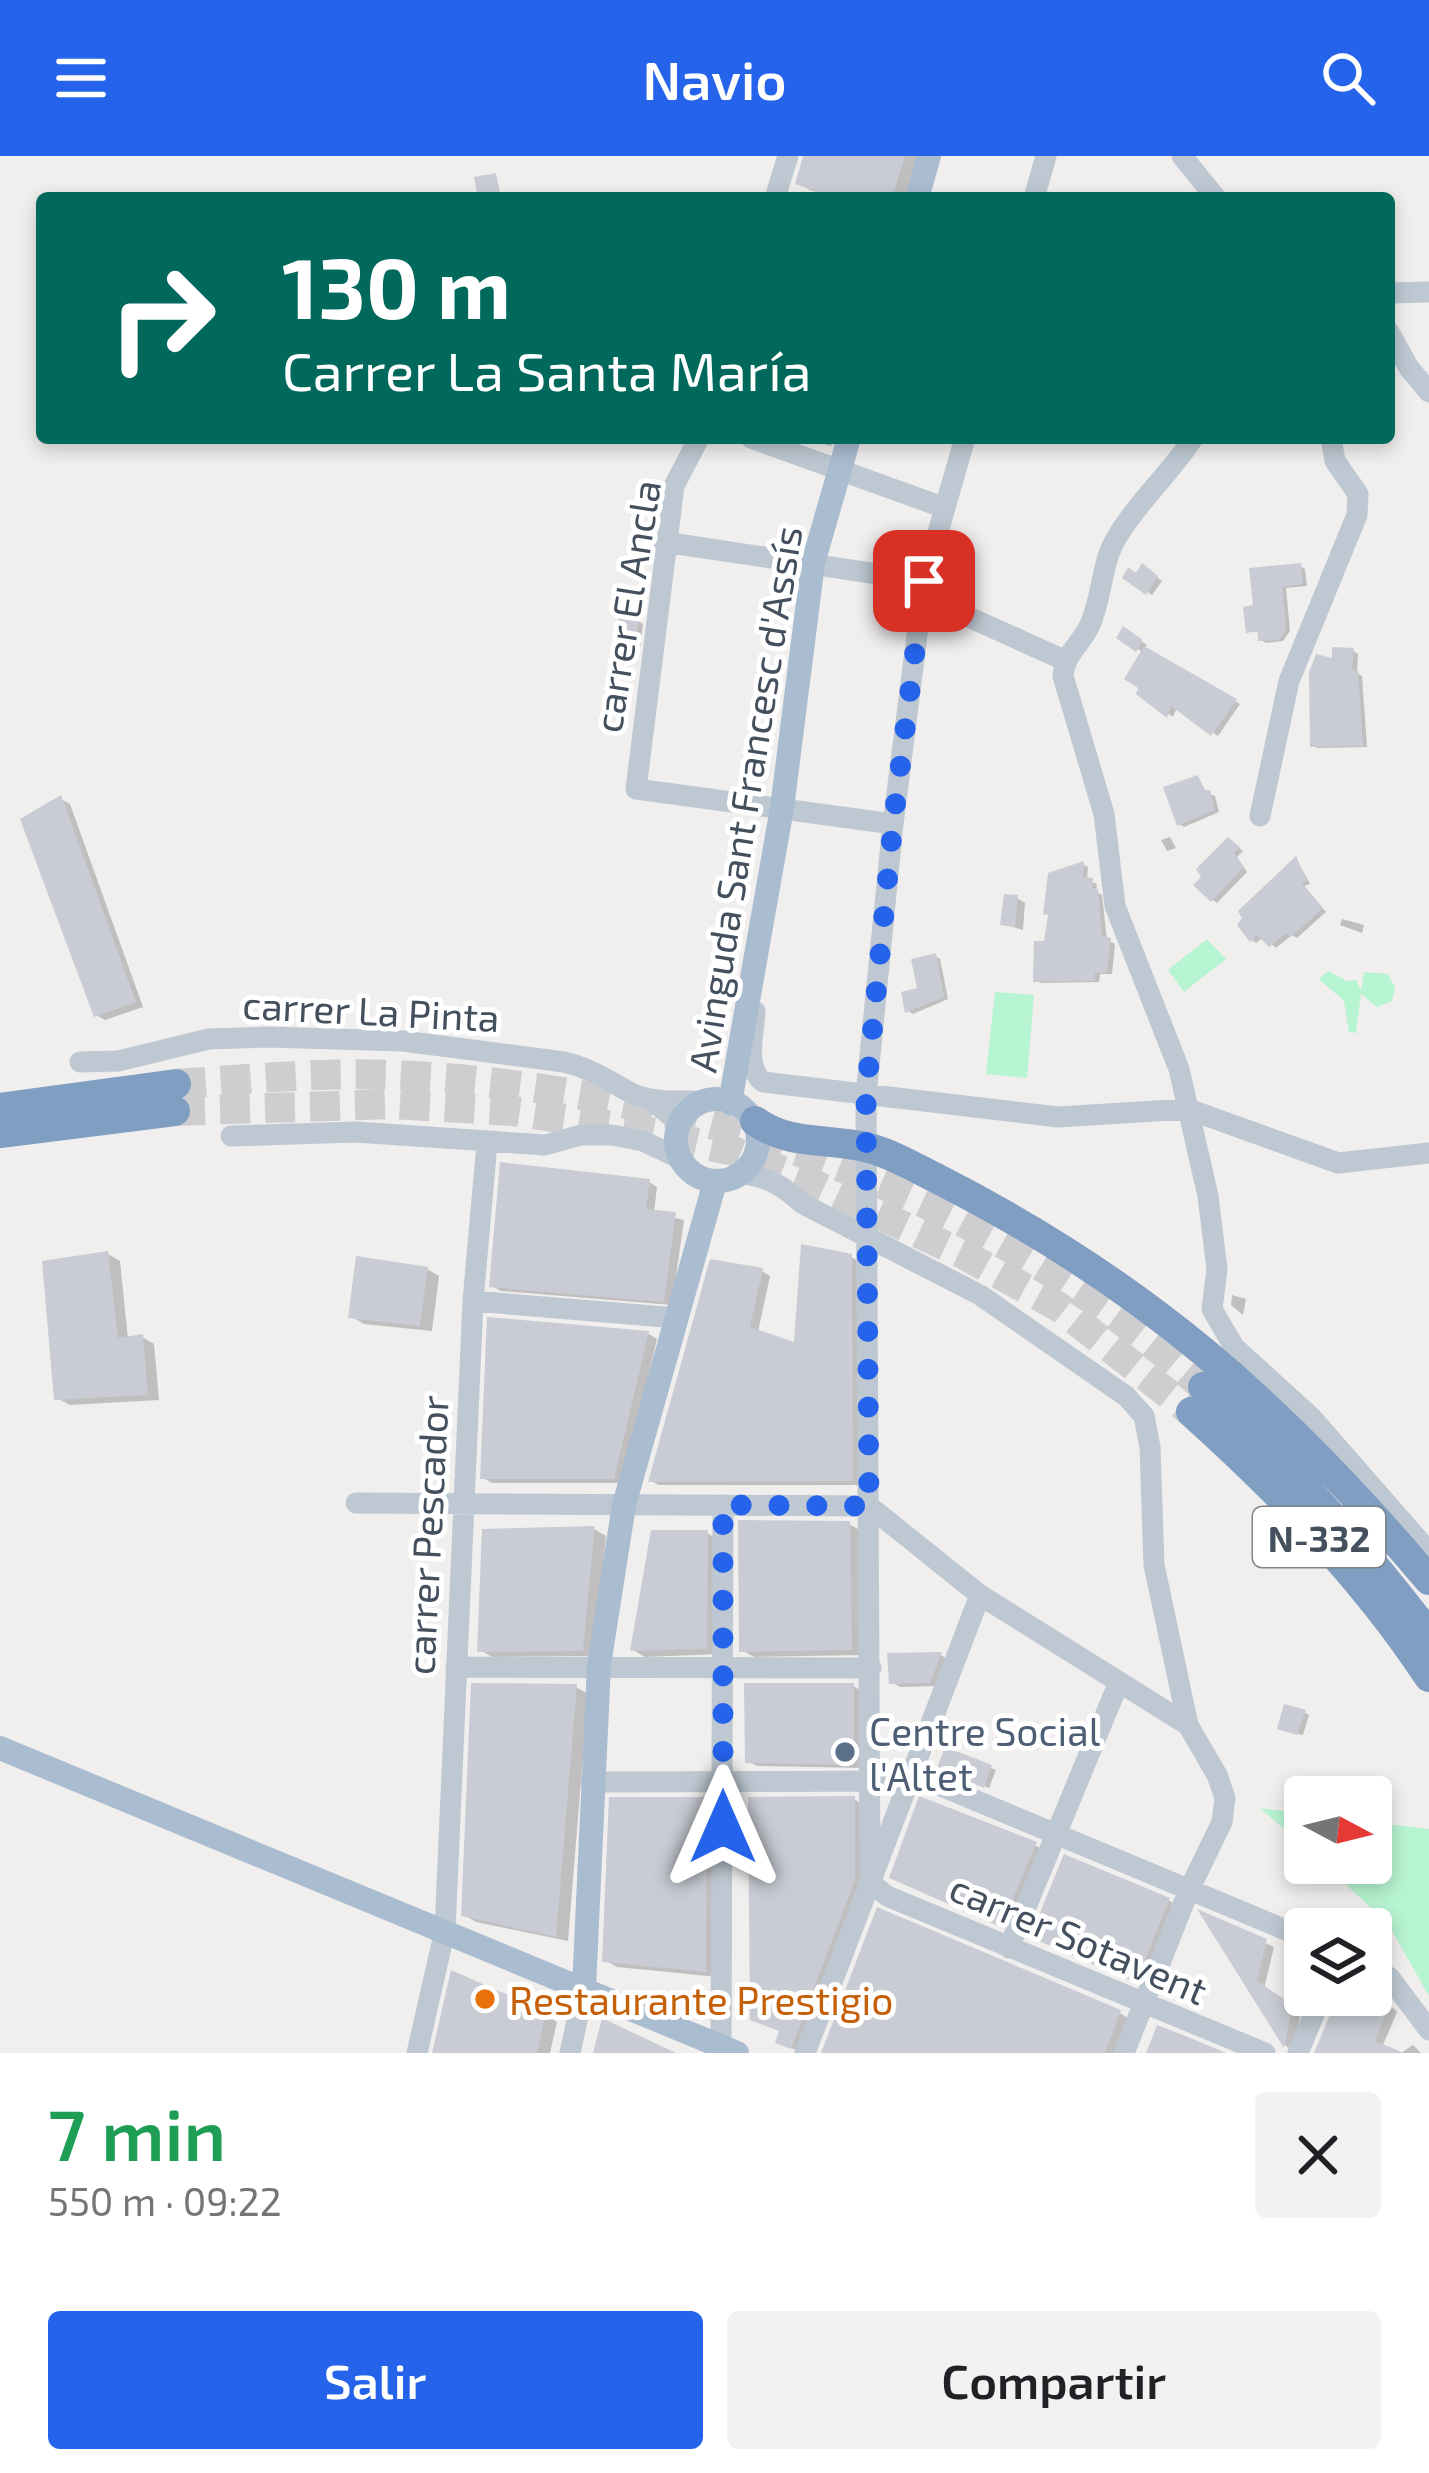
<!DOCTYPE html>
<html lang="es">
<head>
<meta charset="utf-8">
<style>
	:root { --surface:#fff; --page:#f2f2f2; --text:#202124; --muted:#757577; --accent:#2563eb }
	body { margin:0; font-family:"Exo 2",sans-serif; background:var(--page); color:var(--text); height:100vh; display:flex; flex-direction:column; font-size:45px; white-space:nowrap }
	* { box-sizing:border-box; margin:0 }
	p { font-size:39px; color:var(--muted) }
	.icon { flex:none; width:66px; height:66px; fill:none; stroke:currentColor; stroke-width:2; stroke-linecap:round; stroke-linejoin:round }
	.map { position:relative; height:1897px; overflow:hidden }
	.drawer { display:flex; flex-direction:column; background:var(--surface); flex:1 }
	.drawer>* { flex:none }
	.top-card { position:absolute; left:36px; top:36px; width:1359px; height:252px; border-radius:12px; box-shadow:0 6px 18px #0003; background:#00695c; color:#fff; overflow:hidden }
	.needle { width:78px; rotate:97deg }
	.tools { position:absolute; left:1284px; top:1620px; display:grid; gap:24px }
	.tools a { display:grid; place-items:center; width:108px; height:108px; border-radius:12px; background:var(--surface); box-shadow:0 6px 18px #0003; font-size:60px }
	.pin { position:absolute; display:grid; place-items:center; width:102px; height:102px; color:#fff; margin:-51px; border-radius:24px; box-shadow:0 6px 18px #0006 }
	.me { position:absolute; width:132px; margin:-66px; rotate:0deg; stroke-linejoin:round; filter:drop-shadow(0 0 9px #0008) }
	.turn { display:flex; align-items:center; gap:42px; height:252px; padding:0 48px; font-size:54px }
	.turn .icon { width:156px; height:156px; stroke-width:2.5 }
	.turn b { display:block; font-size:84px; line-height:102px }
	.round { display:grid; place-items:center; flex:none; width:126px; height:126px; border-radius:12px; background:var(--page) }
	.head { display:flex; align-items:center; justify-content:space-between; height:204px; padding:0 48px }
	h1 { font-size:72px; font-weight:600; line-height:90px; color:#1e9e55 }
	.action { display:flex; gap:24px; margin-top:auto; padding:24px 48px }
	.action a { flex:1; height:138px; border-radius:12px; background:var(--accent); color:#fff; font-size:48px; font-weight:600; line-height:138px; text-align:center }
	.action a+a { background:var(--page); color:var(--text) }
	header { display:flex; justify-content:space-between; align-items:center; height:156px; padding:0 48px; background:var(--accent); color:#fff; font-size:54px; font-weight:600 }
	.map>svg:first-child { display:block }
	.green { fill:#b7f4d1 }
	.shadow { fill:#0003 }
	.building { fill:#c9ccd4 }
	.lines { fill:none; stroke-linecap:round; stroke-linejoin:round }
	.highway-tunnel { stroke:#ceced1; stroke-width:30; stroke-dasharray:30 15; stroke-linecap:butt }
	.minor { stroke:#bdc8d2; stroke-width:21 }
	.major { stroke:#aabcd0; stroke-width:24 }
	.highway { stroke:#809dc2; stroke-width:30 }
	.route { stroke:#2563eb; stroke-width:21; stroke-dasharray:0 37.8 }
	.service-dot { fill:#5c6f8a; stroke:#fff; stroke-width:4.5 }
	.food-dot { fill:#e8710a; stroke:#fff; stroke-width:4.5 }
	.labels { text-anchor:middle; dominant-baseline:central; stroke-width:10; stroke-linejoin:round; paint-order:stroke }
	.shield { fill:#fff; stroke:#7c848e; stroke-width:3 }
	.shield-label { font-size:36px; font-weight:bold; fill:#44505d }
	.street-label { font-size:39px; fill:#44505d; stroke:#fff }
	.service-label { font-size:39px; fill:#4e5e75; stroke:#fff; text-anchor:start }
	.food-label { font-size:39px; fill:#c56008; stroke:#fff; text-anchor:start }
</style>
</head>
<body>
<header><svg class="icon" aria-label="menu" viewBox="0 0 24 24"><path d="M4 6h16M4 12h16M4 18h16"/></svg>Navio<svg class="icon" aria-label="search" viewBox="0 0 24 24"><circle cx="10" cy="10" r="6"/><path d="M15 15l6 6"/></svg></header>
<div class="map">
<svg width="1429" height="1897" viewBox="0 0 1429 1897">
	<rect width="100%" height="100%" fill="#f1eeee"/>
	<path class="green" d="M1207,783l19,20 -42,33 -16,-22z
		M1328,815l19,10 9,-1 5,10 3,-18 24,2 7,13 -3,14 -15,6 -16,-13 -5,39 -7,-1 -5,-31 -25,-22z
		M995,836l39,3 -7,83 -41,-4z
		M1260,1652l45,6v33z
		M1371,1666l58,7v167l-41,-72 -65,-61h48z"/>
	<path class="shadow" d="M806,0h113l-13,42h-71l-25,-8 -12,-7z
		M801,282h32l-2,8z
		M1300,410l5,3 2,17 -21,2 4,43 -7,10 -17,2 -5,-3v-7l-13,-2 8,-23z
		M1143,411l19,14 -10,14 -26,-18 12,-1z
		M638,465l5,3 -3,24 -22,-5z
		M1124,474l23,15 -3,4 96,55 -22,32 -41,-29 -4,10 -34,-24 5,-40 -24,-16z
		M1353,495l5,3 -1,19 5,3 5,71 -49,1 -5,-2 22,-85z
		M1198,622l9,15 8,3 4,16 -35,15 -5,-3z
		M61,643l9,5 73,203 -38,13 -9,-5z
		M1170,681l6,11 -9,3 -6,-11z
		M1234,688l9,7 -6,6 10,15 -30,31 -4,-3z
		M1297,704l13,24 -6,2 22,26 -29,26 -5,-3 -16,13 -13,-11 -7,6 -4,-3z
		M1084,709l4,2 -1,13 10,4 -1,8 6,3 5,45 8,4 -3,30h-12l-1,8 -58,1 -5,-3 10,-35z
		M1017,742l8,5 -2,27 -20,-6z
		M1342,763l22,6 -2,8 -22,-8z
		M935,800l5,3 8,40 -35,15 -5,-3z
		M649,1026l8,5 -3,26 30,7 -12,85 -171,-14 -9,-5z
		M108,1098l12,7 8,78 14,-2 12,7 5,56 -89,5 -13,-7z
		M851,1101l9,5 1,223h-202l-8,-4 111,-210 8,5 -12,56 38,14z
		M427,1113l12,7 -7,55 -68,-7 -12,-7z
		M1232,1139l14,4 -3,16 -12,-10z
		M490,1164l159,14 8,5 -34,144h-131l-9,-5z
		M849,1368l12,7 3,124 -110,2 -12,-7z
		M594,1373l12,7 -12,120 -102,1 -12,-7z
		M707,1377l12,7v114l-74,3 -12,-7z
		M890,1499h51l8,5 -10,26 -39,1 -8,-5z
		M853,1530l9,5v77l-105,-2 -9,-5z
		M576,1531l12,7 -20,247 -92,-19 -12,-7z
		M1304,1556l5,3 -6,20 -18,-4z
		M991,1612l5,2 -7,18 -44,-19z
		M854,1643l8,5 1,82 -63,166 -13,-6z
		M706,1644l12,7v170l-101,-10 -12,-7z
		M1035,1689l9,5 -33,80 -109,-48z
		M1168,1744l12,7 -32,80 -103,-44z
		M1205,1760l69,31 -10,42 37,23 -8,38 -7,-4z
		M1371,1831l26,25 -14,33 14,8h-80l24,-58h30z
		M1120,1857l8,5 -13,35h-293z
		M545,1859l12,7 -7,31h-115z
		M1413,1889l8,8h-20z"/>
	<path class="building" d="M803,0h102l-13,42h-55l-42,-14z
		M496,17l5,25h-23l-4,-21z
		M1142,407l16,13 -12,19 -24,-17 6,-11 8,6z
		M1301,407l2,21 -21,3 4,40 -3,8 -5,5 -20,1v-10l-12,2 -3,-26 10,-2 -4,-37z
		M619,459l20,3 -4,29 -20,-2z
		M1123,470l20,14 -7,12 -20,-14z
		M1144,490l93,53 -26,37 -40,-30 -4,12 -31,-24 2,-6 -14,-9z
		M1332,491l22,1 -2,22h6l5,76 -53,1 -1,-75 7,-18 16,4z
		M1198,619l6,15h6l5,20 -38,16 -14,-39z
		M61,639l75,207 -42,15 -74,-198z
		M1228,681l12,10 -6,6 10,14 -33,35 -18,-17 8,-8 -5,-8z
		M1296,700l11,25 -5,2 21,25 -32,29 -5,-4 -17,14 -12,-12 -7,7 -13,-17 5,-7 -4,-7z
		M1084,705l-1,16 10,1 -1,10 6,1 4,46 9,3 -4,35h-12v8l-62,1 1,-41h10l4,-26 -5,-1 5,-41z
		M1004,738l14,1 -3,32 -15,-2z
		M936,797l8,44 -39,16 -4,-21 16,-4 -6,-29z
		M500,1006l150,17 -4,30 30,3 -12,90 -175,-15z
		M801,1088l51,10 1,227 -205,1 62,-223 53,9 -13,59 44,15z
		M108,1095l10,87 25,-4 5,61 -94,5 -12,-139z
		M356,1100l72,11 -8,59 -72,-8z
		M487,1161l162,14 -35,148h-134z
		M738,1364l112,1 2,129 -113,2z
		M595,1370l-12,125 -106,1 5,-123z
		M651,1374h57l-1,119 -77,2z
		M942,1496l-12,31 -41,1 -2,-31z
		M471,1527l106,1 -21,253 -95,-21z
		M744,1527h110v82l-109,-2z
		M1284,1548l22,6 -9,25 -20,-6z
		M945,1591l47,18 -8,23 -47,-20z
		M855,1640v84l-64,169 -16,-6 4,-12 -29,-11 -2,-223z
		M919,1640l118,46 -36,85 -112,-49z
		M609,1641h98l-1,175 -104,-10z
		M1064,1698l106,44 -34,85 -106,-46z
		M877,1751l244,103 -16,43h-284z
		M1197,1753l70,30 -10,42 36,24 -9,43z
		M451,1814l95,42 -9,41h-105z
		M1371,1828l19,21 -15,36 29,12h-90l24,-58h33z
		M602,1862l74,35h-83z
		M1157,1869l26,10 43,18h-80z"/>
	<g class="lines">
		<path class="highway-tunnel" d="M176,928c72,-5 146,-12 218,-9 293,12 590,115 809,312
			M175,955l218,-7 119,7 129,19 92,21 68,27 160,75 98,54 132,105"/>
		<path class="minor" d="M1182,0l34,42
			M775,42l13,-42
			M1034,42l12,-42
			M1389,137l40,-1
			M1389,176l20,36 20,24
			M699,282l-25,48 -38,303 257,35
			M751,282l194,70
			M965,282l-41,143 -31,243 -27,271 4,787 17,14 378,157
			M1193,282c-22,35 -55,63 -76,99 -17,28 -14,61 -28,90 -10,19 -24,27 -26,49l41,138 11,92 64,163 29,127 9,73 -5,40 22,38 77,70 118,135
			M664,386l260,39
			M922,440l142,64
			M1260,660l29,-135 68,-166 1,-21 -23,-33 -4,-23
			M755,855c-1,23 -11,55 8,71l295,35 130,-8 150,54 91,-10
			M80,906l38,-1 91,-22 59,-2 135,4 161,21c26,6 42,17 65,30 20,11 47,9 70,9
			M651,944l29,23
			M231,980l125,-4 189,13 36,-10h31l31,6 40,19
			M743,1018c26,3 40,12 60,30l177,91 146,101 18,20 6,31 4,118 34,160 29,50 8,23 -3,24 -33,68 -65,163
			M473,1145l204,17
			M356,1347l513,3 111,89 208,130
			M456,1511l415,1
			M591,1626l338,-1 376,157
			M1009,1792l105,-254
			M1371,1810l19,12 39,52
			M417,1897l28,-123 28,-629 14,-158
			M570,1897l14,-65
			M721,1897l2,-548
			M805,1897l175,-458
			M1298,1897l24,-58"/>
		<path class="major" d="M917,42l12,-42
			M676 984a41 41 0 1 1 82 0a41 41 0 1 1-82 0Z
			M730,947l52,-295 31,-245 36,-125
			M0,1592l737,305
			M584,1832l15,-323 25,-160 91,-323"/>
		<path class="highway" d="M0,952l176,-24
			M755,965c36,26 74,16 114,27 23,6 45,19 67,30 207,105 344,226 493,402
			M0,977l175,-22
			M1203,1231c85,76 157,157 226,248
			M1191,1256c89,80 172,165 238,265"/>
	</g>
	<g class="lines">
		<path class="route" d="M723,1671v-322l146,1 -3,-411 27,-271 31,-243"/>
	</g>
	<circle class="service-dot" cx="845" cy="1596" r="12"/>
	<circle class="food-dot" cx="485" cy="1843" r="12"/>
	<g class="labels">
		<rect class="shield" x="1253" y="1351" width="132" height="60" rx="9"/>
		<g class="shield-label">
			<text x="1319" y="1381">N-332</text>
		</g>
		<g class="street-label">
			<text transform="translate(626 450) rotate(-81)">carrer El Ancla</text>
			<text transform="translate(744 643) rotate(-81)">Avinguda Sant Francesc d'Assís</text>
			<text transform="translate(371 854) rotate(3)">carrer La Pinta</text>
			<text transform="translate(426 1379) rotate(-87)">carrer Pescador</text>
			<text transform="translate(1079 1782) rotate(23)">carrer Sotavent</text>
		</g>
		<g class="service-label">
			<text x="869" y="1574">Centre Social<tspan x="869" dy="45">l'Altet</tspan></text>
		</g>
		<g class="food-label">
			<text x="509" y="1843">Restaurante Prestigio</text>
		</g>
	</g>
</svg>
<div class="tools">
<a><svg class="needle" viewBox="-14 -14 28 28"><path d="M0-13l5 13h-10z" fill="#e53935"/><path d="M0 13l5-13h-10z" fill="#757577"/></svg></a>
<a><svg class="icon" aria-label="layers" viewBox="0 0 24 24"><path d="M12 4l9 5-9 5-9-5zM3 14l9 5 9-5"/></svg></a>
</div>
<div class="pin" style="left:924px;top:425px;background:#d93025"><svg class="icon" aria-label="arrive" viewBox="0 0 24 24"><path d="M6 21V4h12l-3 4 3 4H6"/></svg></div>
<svg class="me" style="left:723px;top:1671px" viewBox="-20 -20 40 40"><path d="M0-17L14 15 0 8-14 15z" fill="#2563eb" stroke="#fff" stroke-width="4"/></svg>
<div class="top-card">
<div class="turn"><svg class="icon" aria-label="right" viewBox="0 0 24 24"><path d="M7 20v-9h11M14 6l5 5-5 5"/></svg><div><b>130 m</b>Carrer La Santa María</div></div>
</div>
</div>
<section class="drawer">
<div class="head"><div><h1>7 min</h1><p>550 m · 09:22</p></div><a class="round"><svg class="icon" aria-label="close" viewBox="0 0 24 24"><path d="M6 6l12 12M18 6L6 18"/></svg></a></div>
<div class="action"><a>Salir</a><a>Compartir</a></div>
</section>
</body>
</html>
